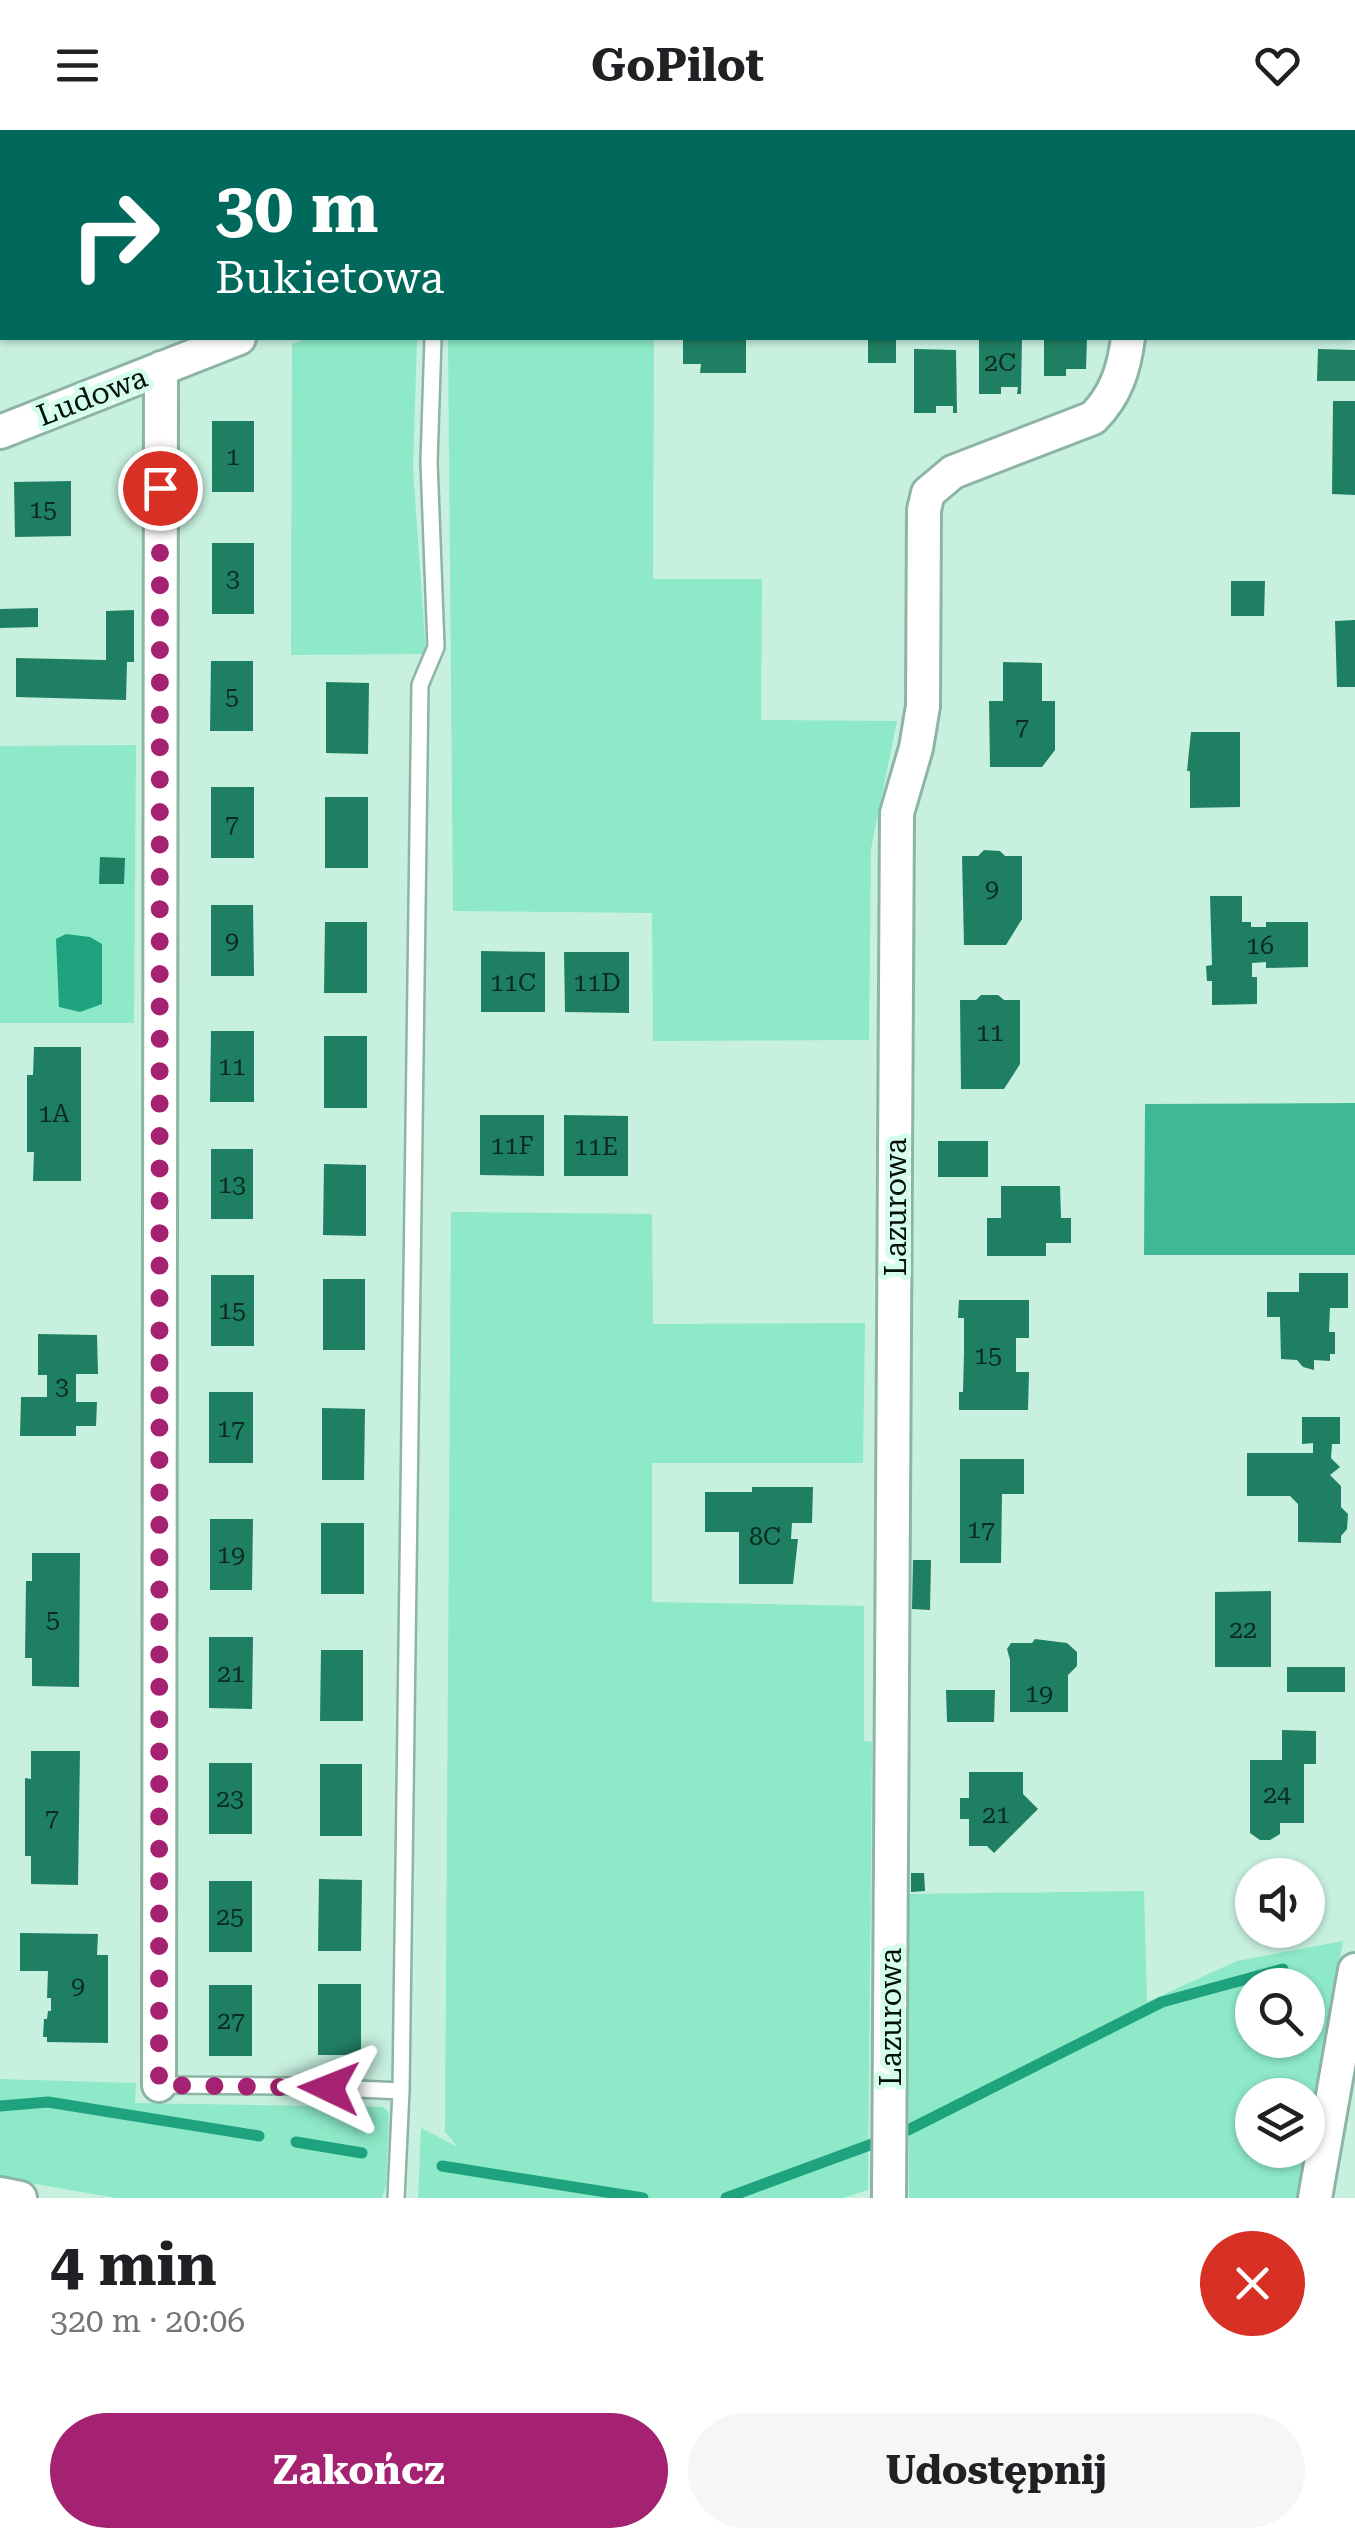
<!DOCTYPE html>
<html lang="pl">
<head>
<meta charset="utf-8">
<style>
	:root { --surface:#fff; --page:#f6f6f6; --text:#202124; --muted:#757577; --accent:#a42271 }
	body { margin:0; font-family:"Roboto Serif",serif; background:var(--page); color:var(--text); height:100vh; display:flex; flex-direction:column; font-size:38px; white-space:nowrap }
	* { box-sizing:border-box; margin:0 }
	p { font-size:32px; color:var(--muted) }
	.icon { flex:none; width:55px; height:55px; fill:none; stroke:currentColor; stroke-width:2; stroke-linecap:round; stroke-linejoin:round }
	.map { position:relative; height:2068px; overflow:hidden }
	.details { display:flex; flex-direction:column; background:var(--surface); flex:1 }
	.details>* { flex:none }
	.guide { position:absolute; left:0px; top:0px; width:1355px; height:210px; box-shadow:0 2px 8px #0004; background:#00695c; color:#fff; overflow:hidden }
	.fabs { position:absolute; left:1235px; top:1728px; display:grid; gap:20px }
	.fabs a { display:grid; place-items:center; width:90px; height:90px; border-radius:50%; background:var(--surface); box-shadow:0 2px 8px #0004; font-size:50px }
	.pin { position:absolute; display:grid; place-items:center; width:85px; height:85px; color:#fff; margin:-42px; border:5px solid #fff; border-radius:50%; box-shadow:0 2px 10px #0007 }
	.me { position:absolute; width:110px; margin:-55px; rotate:272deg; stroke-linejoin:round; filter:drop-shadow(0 0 8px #0008) }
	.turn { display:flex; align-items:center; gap:35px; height:210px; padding:0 50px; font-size:45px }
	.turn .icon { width:130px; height:130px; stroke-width:2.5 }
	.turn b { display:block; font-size:70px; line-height:85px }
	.round { display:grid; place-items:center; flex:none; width:105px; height:105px; border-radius:52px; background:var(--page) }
	.head { display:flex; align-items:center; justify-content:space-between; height:170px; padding:0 50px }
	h1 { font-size:60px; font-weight:700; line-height:75px }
	.cta { display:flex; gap:20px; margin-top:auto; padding:20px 50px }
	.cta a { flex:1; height:115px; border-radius:60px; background:var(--accent); color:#fff; font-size:40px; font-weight:700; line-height:115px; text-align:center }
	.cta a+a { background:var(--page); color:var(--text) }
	header { display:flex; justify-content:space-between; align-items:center; height:130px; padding:0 50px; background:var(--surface); font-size:45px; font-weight:700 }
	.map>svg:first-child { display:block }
	.green { fill:#8de9c7; fill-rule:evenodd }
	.forest { fill:#3eb993 }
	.water { fill:#1ea37e }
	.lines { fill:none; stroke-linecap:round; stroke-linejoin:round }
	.stream { stroke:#1ea37e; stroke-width:11 }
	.building { fill:#1f7f63 }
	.lane-casing { stroke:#8db5a5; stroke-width:20 }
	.street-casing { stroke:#8db5a5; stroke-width:38 }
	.path { stroke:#6b867b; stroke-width:6; stroke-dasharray:5 5; stroke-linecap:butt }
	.lane { stroke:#fff; stroke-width:15 }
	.street { stroke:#fff; stroke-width:32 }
	.route { stroke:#a42271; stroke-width:18; stroke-dasharray:0 32.4 }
	.labels { text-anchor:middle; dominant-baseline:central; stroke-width:10; stroke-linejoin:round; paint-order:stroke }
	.number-label { font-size:25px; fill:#0a2b20 }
	.street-label { font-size:30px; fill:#030f0a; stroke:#d4fdec }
</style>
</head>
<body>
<header><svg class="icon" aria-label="menu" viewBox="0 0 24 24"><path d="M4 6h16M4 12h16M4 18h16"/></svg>GoPilot<svg class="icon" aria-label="heart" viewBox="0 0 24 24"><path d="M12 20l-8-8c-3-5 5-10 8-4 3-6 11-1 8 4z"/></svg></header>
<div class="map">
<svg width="1355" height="2068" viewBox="0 0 1355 2068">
	<rect width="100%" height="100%" fill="#c7f0df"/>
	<path class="green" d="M307,208h110l-4,131 13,185 -135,1 1,-311z
		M448,208h206l-1,241h109l-1,141 136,1 -26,128 -2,191 -216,1 -1,-128 -199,-2z
		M136,615l-2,278h-134v-277z
		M451,1082l201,2 1,110 212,-1 -2,140h-211v139l212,4v135l8,1 -4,448 -25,8h-425l3,-70 37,19 -13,-15z
		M1144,1761l3,111 90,-41 106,-20 -35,202v-48h-56v55h54l-7,48h-390l-1,-304zM1252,1855h56v55h-56z
		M0,1949l136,4 -1,20 248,4 6,6 -3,73 -4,12h-265l-117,-20z"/>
	<path class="forest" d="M1355,973v152h-211l1,-151z"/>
	<path class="water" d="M66,804l24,3 12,7v60l-22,8 -21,-5 -3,-68z"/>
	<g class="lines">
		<path class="stream" d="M0,1976l48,-4 211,34
			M908,2000l254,-128 121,-33
			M296,2012l66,11
			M442,2036l201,32
			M726,2068l149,-55"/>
	</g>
	<path class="building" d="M683,208h63v35h-46l1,-9h-18z
		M868,208h28v25h-28z
		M979,208h43l-1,56h-4l1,-7h-17v7h-22z
		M1044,208h43l-1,31h-20v7h-22z
		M914,219l42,1 1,63h-4v-7h-17v7h-22z
		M1318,219l37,1v31h-38z
		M1333,271h22v94l-23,-1z
		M212,291h42v71h-42z
		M71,351v55l-56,1 -1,-55z
		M212,413h42v71h-42z
		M1231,451h34l-1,35h-33z
		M38,478v19l-38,1v-19z
		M134,480v52h-7l-1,38 -110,-3v-39l90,2v-49z
		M1355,490v67h-18l-2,-66z
		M211,531h42v70h-43z
		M1003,532l39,1v38h13v49l-13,17h-52l-1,-66h14z
		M326,552l43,1 -1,71 -42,-1z
		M1191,602h49v75l-50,1v-37h-3z
		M211,657h43v71h-43z
		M325,667h43v71h-43z
		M984,720l16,1 5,5h17v63l-16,26h-42l-2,-89h16z
		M100,727l25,1 -1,26h-25z
		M1210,766h32v26h9v5h15v-5h42v45l-42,1v-6l-14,1v14h5v27l-45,1v-24h-5l-1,-15 6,-1z
		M211,775h42l1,71h-43z
		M325,792h42v71h-43z
		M481,821l64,1v60h-64z
		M564,822h65v61l-64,-1z
		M981,865h17l6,5h16v64l-16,25h-43l-1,-89h16z
		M211,901h43v71h-44z
		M324,906h43v72h-43z
		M34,917h47v134h-48l1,-29h-7v-77h6z
		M480,985h64v61l-64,-1z
		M564,985l64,1v60h-64z
		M938,1011h50v36h-50z
		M211,1019h42v70h-42z
		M324,1034l42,1v71l-43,-1z
		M1001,1056h59l1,32h10v25h-25v13h-59v-38h14z
		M1299,1143h49v35h-18l-1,24h6v22h-5v7l-16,-1v10l-11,-3 -6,-7 -16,-1 -1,-42h-13v-25h32z
		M211,1145h43v71h-43z
		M323,1149h42v71h-42z
		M959,1170h70v38h-13v34h13l-1,38h-69v-18h4l1,-39v-35h-6z
		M38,1204l59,1 1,39h-22v28h21l-1,24h-20v10h-56l1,-39h26v-22h-9z
		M209,1262h44v71h-44z
		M322,1278l43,1 -1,71h-42z
		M1302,1287h38v27h-8l-1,14 9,9 -10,8 11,11v21l7,7 -1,15 -6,7v7l-43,-1v-38l-8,-8h-43v-43h66v-10l-11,1z
		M960,1329h64v35h-22l-1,69h-41z
		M752,1357h61l-1,36h-20l-1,16h7l-5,45h-54v-52h-34v-40h47z
		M210,1389h43l-1,71h-42z
		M321,1393h43v71h-43z
		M32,1423h48l-1,134 -47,-1v-28h-7l1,-77h6z
		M913,1430h18l-1,50 -18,-1z
		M1271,1461v76h-56v-75z
		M209,1507h44l-1,72 -43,-1z
		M1035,1509l32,4 10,9v14l-9,9v37h-58v-52l-3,-11 4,-6h21z
		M321,1520h42v71h-43z
		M1287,1537h58v25h-58z
		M946,1560h49l-1,32h-47z
		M1282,1600l34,1v33h-12v59h-24v11l-10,6h-10l-10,-7v-73h32z
		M31,1621h49l-2,134 -47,-1v-28h-6v-78l6,1z
		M209,1633h43v71h-43z
		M320,1634h42v72h-42z
		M969,1642h54v22l15,15 -44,44 -7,-7h-18v-27h-9v-21h9z
		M911,1743h13l1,18 -14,1z
		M319,1749l43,1 -1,71h-43z
		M209,1751h43v71h-43z
		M20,1803l78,1 -1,21h11v88l-61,-1v-5h-4l1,-18h3l1,-8h3v-13h-4l1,-27h-28z
		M318,1854h43v71h-43z
		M209,1855h43v71h-43z"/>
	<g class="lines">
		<g class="lane-casing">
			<path id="lane" d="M270,2v-2
				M159,1955l134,1 108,5
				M396,2068l5,-107 19,-1406 16,-38 -7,-185 4,-124"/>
		</g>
		<g class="street-casing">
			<path id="street" d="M1126,0v2
				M764,2l7,-2
				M0,302l239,-94
				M159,1955l2,-1717
				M0,2064l20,4
				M889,2068l8,-1385 19,-65 7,-42 1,-196 4,-17 25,-21 140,-54c23,-23 31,-49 35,-80
				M1315,2068l40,-228"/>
		</g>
		<path class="path" d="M700,2l6,-2"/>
		<use href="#lane" class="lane"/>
		<use href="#street" class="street"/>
	</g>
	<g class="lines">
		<path class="route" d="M160,358l-1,1597 170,3"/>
	</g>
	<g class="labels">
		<g class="number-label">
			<text x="1000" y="232">2C</text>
			<text x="233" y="326">1</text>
			<text x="43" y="379">15</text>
			<text x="233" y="448">3</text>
			<text x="232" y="566">5</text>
			<text x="1022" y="596">7</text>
			<text x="232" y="693">7</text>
			<text x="992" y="758">9</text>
			<text x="232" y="810">9</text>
			<text x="1260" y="815">16</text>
			<text x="513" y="852">11C</text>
			<text x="597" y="852">11D</text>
			<text x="990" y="902">11</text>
			<text x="232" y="936">11</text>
			<text x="54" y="983">1A</text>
			<text x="512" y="1015">11F</text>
			<text x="596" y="1016">11E</text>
			<text x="232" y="1054">13</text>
			<text x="232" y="1180">15</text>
			<text x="988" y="1225">15</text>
			<text x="62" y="1256">3</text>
			<text x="231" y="1298">17</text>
			<text x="981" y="1399">17</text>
			<text x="765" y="1406">8C</text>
			<text x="231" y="1424">19</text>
			<text x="53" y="1489">5</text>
			<text x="1243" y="1499">22</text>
			<text x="231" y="1543">21</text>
			<text x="1039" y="1563">19</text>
			<text x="1277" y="1664">24</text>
			<text x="230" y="1668">23</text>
			<text x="996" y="1684">21</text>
			<text x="52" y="1687">7</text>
			<text x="230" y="1786">25</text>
			<text x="78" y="1855">9</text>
			<text x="231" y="1890">27</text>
		</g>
		<g class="street-label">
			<text transform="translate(92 266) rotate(-21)">Ludowa</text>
			<text transform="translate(895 1077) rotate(-90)">Lazurowa</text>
			<text transform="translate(890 1887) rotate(-90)">Lazurowa</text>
		</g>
	</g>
</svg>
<div class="fabs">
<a><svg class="icon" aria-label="sound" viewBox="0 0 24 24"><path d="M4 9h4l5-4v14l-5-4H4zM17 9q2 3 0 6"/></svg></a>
<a><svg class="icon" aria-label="search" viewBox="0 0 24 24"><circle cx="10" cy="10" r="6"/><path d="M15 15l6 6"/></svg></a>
<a><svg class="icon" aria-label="layers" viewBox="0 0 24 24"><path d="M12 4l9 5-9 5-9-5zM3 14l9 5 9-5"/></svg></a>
</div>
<div class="pin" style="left:160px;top:358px;background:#d93025"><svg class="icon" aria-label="arrive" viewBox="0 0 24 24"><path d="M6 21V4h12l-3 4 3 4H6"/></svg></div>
<svg class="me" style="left:329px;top:1958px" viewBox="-20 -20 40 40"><path d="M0-17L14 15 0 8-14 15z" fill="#a42271" stroke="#fff" stroke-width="4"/></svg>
<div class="guide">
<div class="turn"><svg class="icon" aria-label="right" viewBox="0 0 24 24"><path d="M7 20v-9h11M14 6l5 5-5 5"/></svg><div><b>30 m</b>Bukietowa</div></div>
</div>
</div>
<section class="details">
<div class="head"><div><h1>4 min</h1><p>320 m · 20:06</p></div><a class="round" style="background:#d93025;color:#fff"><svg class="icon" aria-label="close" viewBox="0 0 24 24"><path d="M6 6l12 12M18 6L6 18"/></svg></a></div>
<div class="cta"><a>Zakończ</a><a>Udostępnij</a></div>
</section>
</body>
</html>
